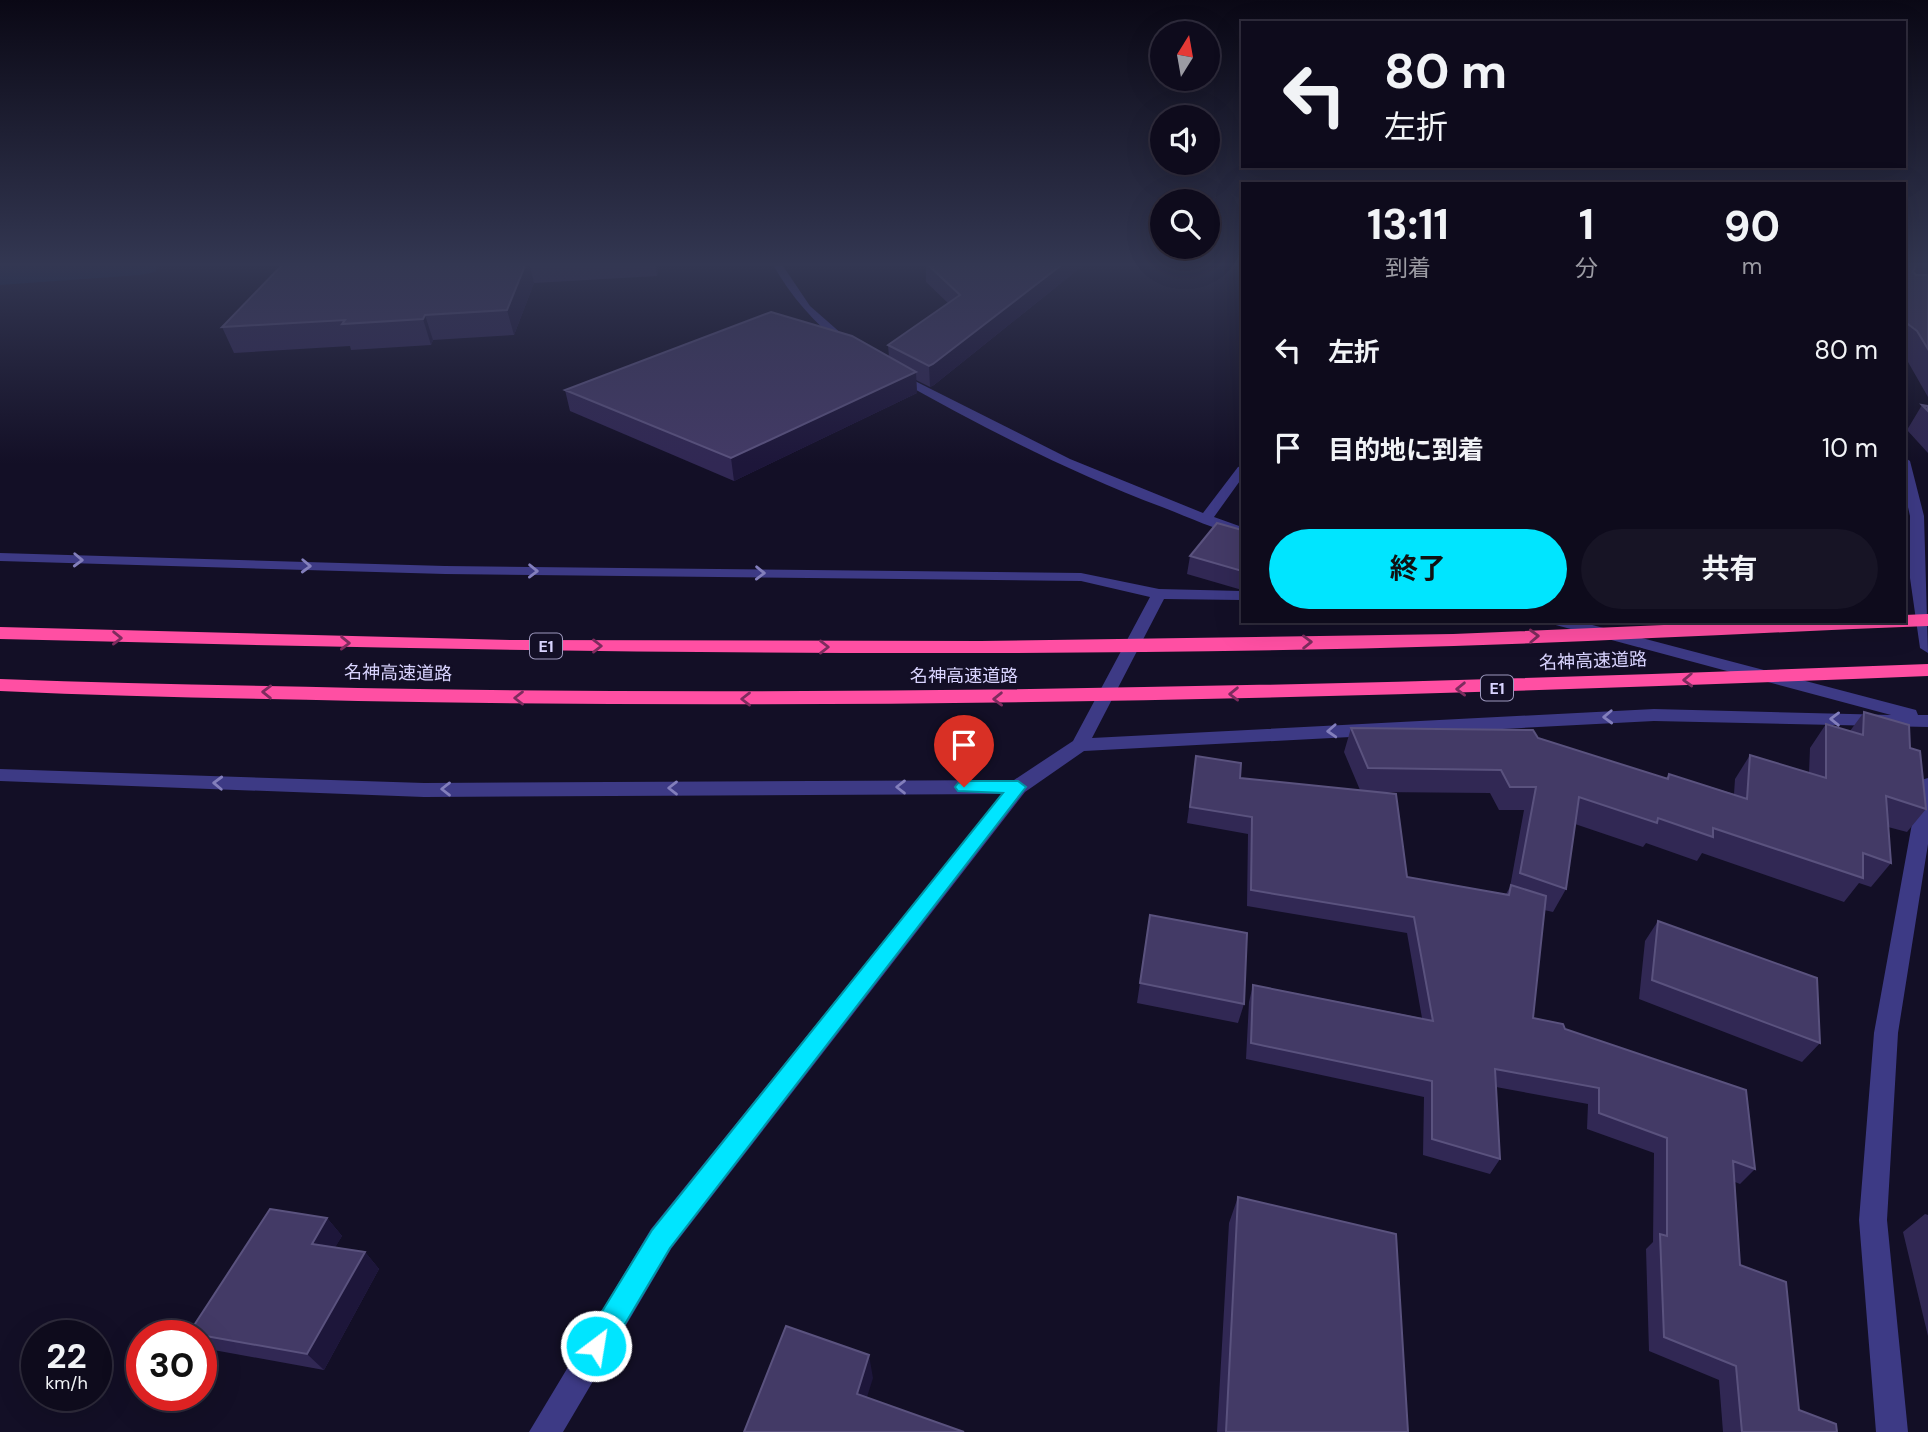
<!DOCTYPE html>
<html lang="ja">
<head>
<meta charset="utf-8">
<style>
	:root { --surface:#0e0b1c; --page:#171425; --text:#f1f3f6; --muted:#9b9ba3; --line:#2e2b3b; --accent:#00e5ff }
	body { margin:0; font-family:"DM Sans","Noto Sans JP",sans-serif; background:var(--page); color:var(--text); height:100vh; display:flex; flex-direction:column; font-size:26px; white-space:nowrap }
	* { box-sizing:border-box; margin:0 }
	p { font-size:23px; color:var(--muted) }
	.icon { flex:none; width:38px; height:38px; fill:none; stroke:currentColor; stroke-width:2; stroke-linecap:round; stroke-linejoin:round }
	.map { position:relative; flex:1; overflow:hidden }
	.side { position:absolute; left:1241px; top:182px; width:665px; height:441px; display:flex; flex-direction:column; background:var(--surface); border-radius:0px; box-shadow:0 7px 28px #0002,0 0 0 2px var(--line) }
	.side>* { flex:none }
	.guide { position:absolute; left:1241px; top:21px; width:665px; height:147px; border-radius:0px; box-shadow:0 7px 28px #0002,0 0 0 2px var(--line); background:#0e0b1c; color:var(--text); overflow:hidden }
	.needle { width:46px; rotate:11deg }
	.fabs { position:absolute; left:1150px; top:21px; display:grid; gap:14px }
	.fabs a { display:grid; place-items:center; width:70px; height:70px; border-radius:50%; background:var(--surface); box-shadow:0 7px 28px #0002,0 0 0 2px var(--line); font-size:35px }
	.speed { position:absolute; left:21px; top:1320px; display:flex; gap:14px; font-size:35px; font-weight:700; text-align:center }
	.speed>* { display:grid; place-content:center; width:91px; height:91px; border-radius:50%; background:var(--surface); box-shadow:0 7px 28px #0002,0 0 0 2px var(--line); line-height:1 }
	.speed small { font-size:18px; font-weight:400 }
	.speed .limit { border:10px solid #d22; background:#fff; color:#111 }
	.pin { position:absolute; display:grid; place-items:center; width:60px; height:60px; color:#fff; margin:-72px -30px; border-radius:50% 50% 50% 0; rotate:-45deg; box-shadow:0 0 7px #0007 }
	.pin .icon { rotate:45deg }
	.me { position:absolute; width:77px; margin:-38px; rotate:31deg; stroke-linejoin:round; filter:drop-shadow(0 0 5px #0008) }
	.turn { display:flex; align-items:center; gap:24px; height:147px; padding:0 28px; font-size:32px }
	.turn .icon { width:91px; height:91px; stroke-width:2.5 }
	.turn b { display:block; font-size:49px; line-height:60px }
	.eta { display:flex; justify-content:space-evenly; align-items:center; height:119px; text-align:center }
	.eta b { font-size:42px; font-weight:700; line-height:49px }
	.primary-button { display:flex; gap:14px; margin-top:auto; padding:14px 28px }
	.primary-button a { flex:1; height:80px; border-radius:42px; background:var(--accent); color:#111; font-size:28px; font-weight:700; line-height:80px; text-align:center }
	.primary-button a+a { background:var(--page); color:var(--text) }
	ul { padding:0; list-style:none }
	li { display:flex; align-items:center; gap:21px; height:98px; padding:0 28px }
	li div { flex:1 }
	li b { display:block; font-size:26px }
	li em { font-style:normal }
	.map>svg:first-child { display:block }
	.lines { fill:none; stroke-linecap:round; stroke-linejoin:round }
	.river { fill:#0c2248; fill-rule:evenodd }
	.minor { fill:#3d3a85; fill-rule:evenodd }
	.highway { fill:#ff4fa3; fill-rule:evenodd }
	.wall { fill:#312854; fill-rule:evenodd }
	.shaded-wall { fill:#1d163a }
	.building { fill:#433a66; stroke:#5a527e; stroke-width:2 }
	.oneway { stroke:#837fbc }
	.oneway2 { stroke:#7d2c5e }
	.route { fill:#00e5ff; stroke:#0095a6; stroke-width:2 }
	.labels { text-anchor:middle; dominant-baseline:central; stroke-width:5; stroke-linejoin:round; paint-order:stroke }
	.shield { fill:#130f26; stroke:#9e99be; stroke-width:2 }
	.shield-label { font-size:16px; font-weight:bold; fill:#d9d4ff }
	.street-label { font-size:18px; fill:#d9d4ff; stroke:#130f26 }
</style>
</head>
<body>
<div class="map">
<svg width="1928" height="1432" viewBox="0 0 1928 1432">
	<rect width="100%" height="100%" fill="#130f26"/>
	<g class="lines">
		<path class="river" d="M0,263h160l-5,9 -15,3 -140,10z"/>
		<path class="minor" d="M772,263h9l29,43 41,36v4h-8c-29,-24 -52,-49 -71,-83z
			M897,372l173,87 133,54 35,-46 4,-1v12l-28,39 28,10v8c-27,-5 -54,-18 -80,-28 -93,-35 -182,-81 -269,-130l-1,-2z
			M1904,457l6,4 14,55 4,137 -8,-5 -10,-70v-62l-6,-27z
			M0,553l445,13 636,7 78,16 83,2v9l-78,-1 -72,139 562,-29 237,6 -339,-91 -2,-3h27l339,89 2,5h10v12l-274,-6 -570,30 -59,41 -354,457 -108,183h-34l122,-203 351,-435 -578,3 -424,-16v-12l424,14 590,-3 59,-39 77,-144 -69,-16 -636,-7 -445,-13z
			M1928,778v66l-30,189 -11,187 21,212h-32l-17,-212 15,-187 45,-248 2,-5z"/>
		<path class="highway" d="M1928,614v12c-157,6 -316,15 -474,20 -485,14 -970,5 -1454,-7v-12l512,13 469,1 472,-7 304,-13h147v-6z
			M1928,664v12c-523,21 -1046,35 -1570,25 -119,-3 -239,-4 -358,-10v-12c119,5 239,6 358,9 524,10 1047,-4 1570,-24z"/>
	</g>
	<path class="wall" d="M284,263h375l-2,13 -123,7 -20,52 -81,5 -2,5 -80,5 -1,-4 -116,7 -12,-26z
		M926,263h160l-152,122 -4,2 -14,-7 1,13 -183,88 -164,-70 -5,-21 324,-33 -1,-12 60,-42 -22,-21z
		M1904,263h24v134l-24,-42z
		M1922,405l6,1v47l-21,-23z
		M1242,530v60l-55,-16 3,-18z
		M1864,712l46,36 16,61 -19,23 -19,-5 3,36 -20,24 -12,-4 -15,19 -142,-49 -5,8 -51,-18 -3,4 -68,-23 -9,65 -13,23 -9,-2 -11,108 32,11 190,140 -15,15 -5,-2 5,83 59,145 38,22h-114l-4,-52 -70,-29 -3,-102 7,-7 1,-89 -67,-24 1,-25 -92,-17 4,72 -10,15 -67,-19 1,-58 -178,-38 3,-57 4,-17 169,33 -15,-85 -160,-27 1,-72 -61,-11 9,-67 44,22 120,12 -16,-38 7,-24 187,10 128,40 3,-4 65,20 1,-15 15,-24 59,18 1,-25 16,-24 24,7zM1377,792l113,1 9,17h25l-14,77 -4,7 -99,-17z
		M1150,915l94,89 -6,19 -101,-20z
		M1658,921l162,122 -18,19 -163,-63 6,-58z
		M1238,1197l170,235h-191l12,-209z
		M1925,1214l3,1v121l-25,-104z
		M327,1218l15,18 -7,11 30,5 14,17 -55,101 -116,-21 -7,-6v-8h-9l-3,-2z"/>
	<path class="shaded-wall" d="M526,263h3l5,20 -20,52 -7,-25z
		M655,263h4l-2,13z
		M1064,263h22l-152,122 -4,2 -1,-21z
		M425,315l8,25 -2,5 -8,-26z
		M916,372l1,21 -183,88 -3,-23z
		M327,1218l15,18 -15,25 -15,-17z
		M365,1252l14,17 -55,101 -17,-16z
		M869,1355l4,23 -12,38 -4,-22z"/>
	<path class="building" d="M284,263h242l-19,47 -82,5 -2,4 -81,5 3,-4 -123,7z
		M926,263h138l-131,101 -4,2 -41,-21 72,-50z
		M1904,263h24v2l-12,-1 -3,8 3,3h12v74l-11,-18 -13,-10z
		M771,312l81,24 64,36 -185,86 -166,-68z
		M1922,405l6,1v5z
		M1217,523l25,7v41l-52,-15z
		M1864,712l45,13 1,23 10,3 6,58 -40,-13 5,67 -28,-10v25l-150,-50v9l-55,-19 -1,5 -78,-26 -13,92 -46,-16 16,-86h-26l-9,-17 -133,-2 -17,-40 182,2 5,8 130,41 1,-5 78,25 3,-44 76,23v-54l37,11z
		M1196,756l45,7 -1,15 156,16 11,83 102,18 2,-10 35,11 -13,122 30,6 2,5 181,61 9,79 -22,-8 7,104 46,17 13,128 37,14 1,8h-95l-6,-66 -72,-29 -4,-103 7,2v-98l-68,-25v-25l-104,-19 5,90 -68,-20v-58l-181,-38 2,-58 180,36 -19,-104 -163,-27 1,-73 -62,-10z
		M1150,915l97,18 -3,71 -104,-21z
		M1658,921l159,57 3,65 -168,-63z
		M1238,1197l158,37 12,198h-182z
		M270,1209l57,9 -15,26 53,8 -58,102 -118,-21z
		M786,1326l83,29 -12,39 107,38h-220z"/>
	<defs><path id="oneway-chevron" d="M-2-3.5L2.5 0L-2 3.5" fill="none" stroke-width="1.6" stroke-linecap="round" stroke-linejoin="round" transform="scale(1.75)"/></defs>
	<g class="oneway">
		<use href="#oneway-chevron" transform="translate(78 560) rotate(2)"/>
		<use href="#oneway-chevron" transform="translate(306 566) rotate(2)"/>
		<use href="#oneway-chevron" transform="translate(533 571) rotate(1)"/>
		<use href="#oneway-chevron" transform="translate(760 573) rotate(1)"/>
		<use href="#oneway-chevron" transform="translate(1608 717) rotate(178)"/>
		<use href="#oneway-chevron" transform="translate(1835 719) rotate(-179)"/>
		<use href="#oneway-chevron" transform="translate(1332 731) rotate(177)"/>
		<use href="#oneway-chevron" transform="translate(218 783) rotate(-178)"/>
		<use href="#oneway-chevron" transform="translate(901 787) rotate(180)"/>
		<use href="#oneway-chevron" transform="translate(673 788) rotate(180)"/>
		<use href="#oneway-chevron" transform="translate(446 789) rotate(180)"/>
	</g>
	<g class="oneway2">
		<use href="#oneway-chevron" transform="translate(1534 636) rotate(-2)"/>
		<use href="#oneway-chevron" transform="translate(117 638) rotate(1)"/>
		<use href="#oneway-chevron" transform="translate(1307 642) rotate(-1)"/>
		<use href="#oneway-chevron" transform="translate(345 643) rotate(1)"/>
		<use href="#oneway-chevron" transform="translate(597 646)"/>
		<use href="#oneway-chevron" transform="translate(824 647)"/>
		<use href="#oneway-chevron" transform="translate(1688 680) rotate(178)"/>
		<use href="#oneway-chevron" transform="translate(1461 689) rotate(179)"/>
		<use href="#oneway-chevron" transform="translate(267 692) rotate(-179)"/>
		<use href="#oneway-chevron" transform="translate(1234 694) rotate(179)"/>
		<use href="#oneway-chevron" transform="translate(519 698) rotate(-180)"/>
		<use href="#oneway-chevron" transform="translate(746 699) rotate(-180)"/>
		<use href="#oneway-chevron" transform="translate(998 699) rotate(179)"/>
	</g>
	<linearGradient id="sky" x2="0" y2="1"><stop stop-color="#0a0815"/><stop offset="0.57" stop-color="#333752"/><stop offset="1" stop-color="#333752" stop-opacity="0"/></linearGradient>
	<rect width="1928" height="464" fill="url(#sky)"/>
	<path class="route" d="M964,781h54l8,6 -356,461 -64,108 -10,4 -9,-4 -4,-10 4,-10 65,-106 351,-437 -45,-2 -3,-4 3,-4z"/>
	<g class="labels">
		<g class="shield">
			<rect x="530" y="633.5" width="32" height="25" rx="5"/>
			<rect x="1481" y="675.5" width="32" height="25" rx="5"/>
		</g>
		<g class="shield-label">
			<text x="546" y="646">E1</text>
			<text x="1497" y="688">E1</text>
		</g>
		<g class="street-label">
			<text transform="translate(1593 661) rotate(-2)">名神高速道路</text>
			<text transform="translate(398 673) rotate(1)">名神高速道路</text>
			<text x="964" y="676">名神高速道路</text>
		</g>
	</g>
</svg>
<div class="fabs">
<a><svg class="needle" viewBox="-14 -14 28 28"><path d="M0-13l5 13h-10z" fill="#e53935"/><path d="M0 13l5-13h-10z" fill="#9b9ba3"/></svg></a>
<a><svg class="icon" aria-label="sound" viewBox="0 0 24 24"><path d="M4 9h4l5-4v14l-5-4H4zM17 9q2 3 0 6"/></svg></a>
<a><svg class="icon" aria-label="search" viewBox="0 0 24 24"><circle cx="10" cy="10" r="6"/><path d="M15 15l6 6"/></svg></a>
</div>
<div class="speed"><div>22<small>km/h</small></div><div class="limit">30</div></div>
<div class="pin" style="left:964px;top:787px;background:#d93025"><svg class="icon" aria-label="arrive" viewBox="0 0 24 24"><path d="M6 21V4h12l-3 4 3 4H6"/></svg></div>
<svg class="me" style="left:596px;top:1346px" viewBox="-20 -20 40 40"><circle r="17" fill="#00e5ff" stroke="#fff" stroke-width="3"/><path d="M0-11L8 9 0 5-8 9z" fill="#fff"/></svg>
<div class="guide">
<div class="turn"><svg class="icon" aria-label="left" viewBox="0 0 24 24"><path d="M17 20v-9H6M10 6l-5 5 5 5"/></svg><div><b>80 m</b>左折</div></div>
</div>
<section class="side">
<div class="eta">
<div><b>13:11</b><p>到着</p></div>
<div><b>1</b><p>分</p></div>
<div><b>90</b><p>m</p></div>
</div>
<ul>
<li><svg class="icon" aria-label="left" viewBox="0 0 24 24"><path d="M17 20v-9H6M10 6l-5 5 5 5"/></svg><div><b>左折</b></div><em>80 m</em></li>
<li><svg class="icon" aria-label="arrive" viewBox="0 0 24 24"><path d="M6 21V4h12l-3 4 3 4H6"/></svg><div><b>目的地に到着</b></div><em>10 m</em></li>
</ul>
<div class="primary-button"><a>終了</a><a>共有</a></div>
</section>
</div>
</body>
</html>
